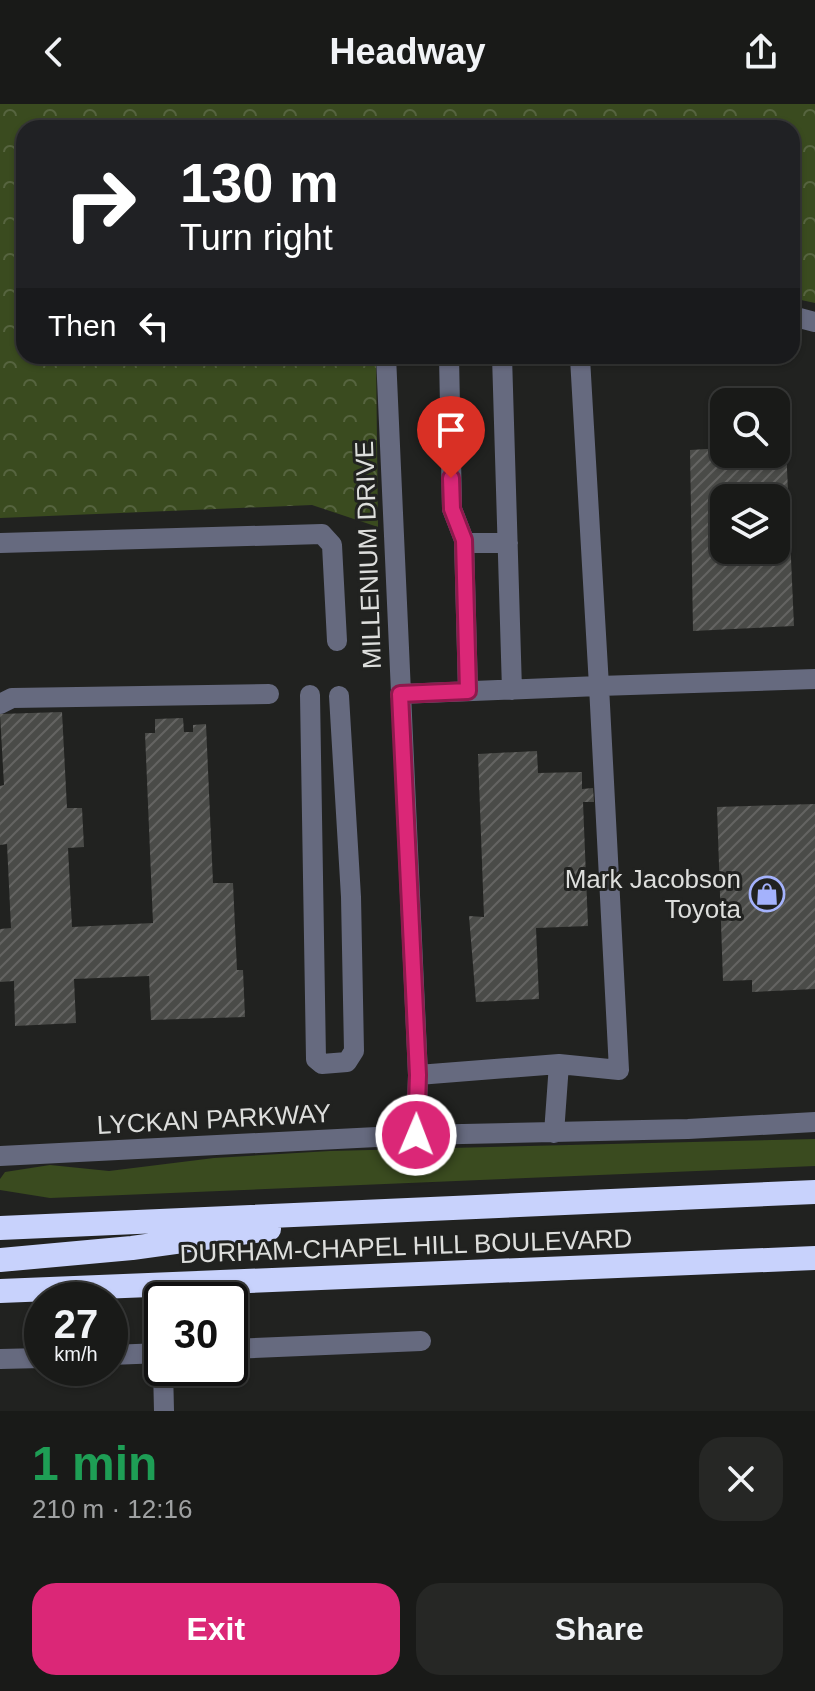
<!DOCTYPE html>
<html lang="en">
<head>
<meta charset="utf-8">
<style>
	:root { --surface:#191a18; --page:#262725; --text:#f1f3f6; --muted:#9fa1a2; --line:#373837; --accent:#db2777 }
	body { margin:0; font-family:Arial,sans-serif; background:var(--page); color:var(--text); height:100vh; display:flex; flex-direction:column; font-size:30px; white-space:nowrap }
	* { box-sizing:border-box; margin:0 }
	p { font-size:26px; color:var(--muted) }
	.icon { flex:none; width:44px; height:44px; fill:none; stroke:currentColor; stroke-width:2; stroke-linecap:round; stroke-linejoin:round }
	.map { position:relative; height:1307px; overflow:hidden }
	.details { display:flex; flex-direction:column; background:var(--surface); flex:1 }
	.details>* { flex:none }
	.top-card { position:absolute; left:16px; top:16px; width:784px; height:244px; border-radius:24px; box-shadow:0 2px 6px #0004,0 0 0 2px var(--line); background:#202124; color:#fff; overflow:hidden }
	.buttons { position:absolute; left:710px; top:284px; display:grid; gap:16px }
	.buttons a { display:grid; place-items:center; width:80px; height:80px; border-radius:16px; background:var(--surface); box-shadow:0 2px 6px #0004,0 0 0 2px var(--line); font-size:40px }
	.speed { position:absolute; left:24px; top:1178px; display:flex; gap:16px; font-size:40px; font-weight:700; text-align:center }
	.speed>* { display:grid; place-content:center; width:104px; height:104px; border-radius:50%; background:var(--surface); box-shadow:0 2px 6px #0004,0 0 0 2px var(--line); line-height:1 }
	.speed small { font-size:20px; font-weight:400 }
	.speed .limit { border:4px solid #111; border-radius:12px; background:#fff; color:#111 }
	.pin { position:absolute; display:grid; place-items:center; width:68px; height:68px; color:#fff; margin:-82px -34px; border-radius:50% 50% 50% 0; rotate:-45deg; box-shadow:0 0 8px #0007 }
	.pin .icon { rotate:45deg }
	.me { position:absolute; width:88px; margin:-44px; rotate:1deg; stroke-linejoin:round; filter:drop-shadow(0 0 6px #0008) }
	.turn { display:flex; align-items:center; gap:28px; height:168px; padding:0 32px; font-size:36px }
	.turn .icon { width:104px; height:104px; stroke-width:2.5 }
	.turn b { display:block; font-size:56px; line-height:68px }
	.then { display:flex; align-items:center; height:76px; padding:0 32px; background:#0003; gap:16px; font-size:30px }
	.round { display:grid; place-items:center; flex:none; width:84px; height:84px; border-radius:24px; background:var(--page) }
	.headline { display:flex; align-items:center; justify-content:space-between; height:136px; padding:0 32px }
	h1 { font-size:48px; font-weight:600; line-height:60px; color:#1e9e55 }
	.cta { display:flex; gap:16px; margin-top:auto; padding:16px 32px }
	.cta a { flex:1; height:92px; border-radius:24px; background:var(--accent); color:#fff; font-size:32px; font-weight:600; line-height:92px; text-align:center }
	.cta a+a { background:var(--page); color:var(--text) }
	header { display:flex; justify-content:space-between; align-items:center; height:104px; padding:0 32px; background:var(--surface); font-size:36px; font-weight:600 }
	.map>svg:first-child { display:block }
	.green { fill:#3a4b1f }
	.forest { fill:url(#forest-crowns) }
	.building { fill:url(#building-hatch); fill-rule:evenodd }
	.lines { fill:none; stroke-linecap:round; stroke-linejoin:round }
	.minor { stroke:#666a7f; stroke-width:20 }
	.highway { stroke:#c8d2fc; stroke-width:24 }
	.route-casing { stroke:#8e194d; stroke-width:20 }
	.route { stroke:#db2777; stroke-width:14 }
	.labels { text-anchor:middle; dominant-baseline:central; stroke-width:6; stroke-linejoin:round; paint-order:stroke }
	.street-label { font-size:26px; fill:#dddedc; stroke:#212220 }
	.poi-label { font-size:26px; fill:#dddedc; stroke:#212220; text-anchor:end }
</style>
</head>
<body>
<header><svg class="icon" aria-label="back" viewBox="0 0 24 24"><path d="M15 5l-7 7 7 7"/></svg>Headway<svg class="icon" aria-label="share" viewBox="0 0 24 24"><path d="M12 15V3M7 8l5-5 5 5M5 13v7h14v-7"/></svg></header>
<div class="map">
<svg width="815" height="1307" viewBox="0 0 815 1307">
	<defs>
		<pattern id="forest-crowns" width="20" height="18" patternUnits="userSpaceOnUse" patternTransform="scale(2)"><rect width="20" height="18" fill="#3a4b1f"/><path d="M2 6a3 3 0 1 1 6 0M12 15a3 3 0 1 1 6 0" fill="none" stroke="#56643f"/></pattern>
		<pattern id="building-hatch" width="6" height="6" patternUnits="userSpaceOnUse" patternTransform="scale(2)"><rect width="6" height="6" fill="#4a4b48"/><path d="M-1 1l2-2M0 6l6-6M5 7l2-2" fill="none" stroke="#646462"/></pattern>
	</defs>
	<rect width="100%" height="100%" fill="#212220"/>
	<path class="green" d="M815,1035v27l-765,32 -50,-8v-11l5,-7 45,-7 59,6 105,-13 116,-7z"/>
	<path class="forest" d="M0,0h815v199l-23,-5v-170h-768v228h352l2,171 -66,-22 -312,13z"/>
	<path class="building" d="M776,342h10l8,180 -101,5 -3,-181 34,-2v6h52zM724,394h52v52h-52z
		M62,608l5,96h15l2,39 -16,1 4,79 81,-4 -8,-190h10v-14l28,-1 1,14h9v-7l13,-1 7,159h20l4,87h6l2,47 -94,3 -2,-44 -75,3 2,44 -61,3 -1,-45 -14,1v-53l11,-1 -4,-84 -7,1v-59l4,-1 -4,-71z
		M537,647l1,22 44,-1v17l11,-1 1,14h-11l5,124 -52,2 3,71 -63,3 -7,-86 15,1 -6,-163z
		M815,700v185l-63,3v-12l-29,1 -6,-174z"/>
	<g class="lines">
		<path class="minor" d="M792,212l23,6
			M386,252l32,719 -2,60
			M449,252l3,153 12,31 4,151
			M502,252l10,334
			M0,439l322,-9 10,11 5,96
			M464,439h44
			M400,590l199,-8 -19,-328
			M310,591l6,364 6,5 25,-2 7,-11 -3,-154 -12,-201
			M0,600l12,-6 257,-4
			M418,971l141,-11 60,6 -20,-384 216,-7
			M554,1029l5,-69
			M0,1052l416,-21 272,-6 127,-7
			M230,1245l191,-8
			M110,1251l52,-2
			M0,1255l42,-1
			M163,1264l1,43"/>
		<path class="highway" d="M0,1124l815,-36
			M0,1156l132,-12 137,-19
			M0,1187l815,-33"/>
	</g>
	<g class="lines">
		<g class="route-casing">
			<path id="route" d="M416,1031l2,-60 -18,-381 68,-3 -4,-151 -12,-31 -1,-31"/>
		</g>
		<use href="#route" class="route"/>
	</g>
	<defs>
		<g id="shop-ring" transform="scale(1.8)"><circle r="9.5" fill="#212220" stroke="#a4b2fc" stroke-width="1.5"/><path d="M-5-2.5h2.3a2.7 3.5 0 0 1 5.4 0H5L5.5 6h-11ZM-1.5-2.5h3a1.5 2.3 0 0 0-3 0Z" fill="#a4b2fc"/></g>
	</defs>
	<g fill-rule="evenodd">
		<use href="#shop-ring" x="767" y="790"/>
	</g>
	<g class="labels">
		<g class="street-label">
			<text transform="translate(368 451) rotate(-92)">MILLENIUM DRIVE</text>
			<text transform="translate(214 1015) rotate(-3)">LYCKAN PARKWAY</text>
			<text transform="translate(406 1142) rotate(-2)">DURHAM-CHAPEL HILL BOULEVARD</text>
		</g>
		<g class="poi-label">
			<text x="741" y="775">Mark Jacobson<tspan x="741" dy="30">Toyota</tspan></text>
		</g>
	</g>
</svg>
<div class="buttons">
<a><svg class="icon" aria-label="search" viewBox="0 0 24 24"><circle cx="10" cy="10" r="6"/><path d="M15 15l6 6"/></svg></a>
<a><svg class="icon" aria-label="layers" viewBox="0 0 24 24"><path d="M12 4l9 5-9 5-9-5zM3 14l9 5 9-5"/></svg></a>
</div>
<div class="speed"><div>27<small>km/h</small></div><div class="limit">30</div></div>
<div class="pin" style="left:451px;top:374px;background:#d93025"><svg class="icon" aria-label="arrive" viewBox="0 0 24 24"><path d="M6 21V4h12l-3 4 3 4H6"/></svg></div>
<svg class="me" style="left:416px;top:1031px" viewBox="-20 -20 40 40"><circle r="17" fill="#db2777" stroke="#fff" stroke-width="3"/><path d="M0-11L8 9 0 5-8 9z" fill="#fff"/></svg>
<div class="top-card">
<div class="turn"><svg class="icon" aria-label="right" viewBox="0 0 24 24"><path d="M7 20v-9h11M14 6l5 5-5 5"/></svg><div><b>130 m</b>Turn right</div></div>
<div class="then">Then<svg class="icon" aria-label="left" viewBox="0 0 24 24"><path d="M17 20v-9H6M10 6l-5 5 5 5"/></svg></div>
</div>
</div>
<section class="details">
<div class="headline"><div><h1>1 min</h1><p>210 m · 12:16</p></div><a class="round"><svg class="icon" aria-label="close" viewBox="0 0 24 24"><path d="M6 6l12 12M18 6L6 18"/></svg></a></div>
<div class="cta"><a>Exit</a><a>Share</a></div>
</section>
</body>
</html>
